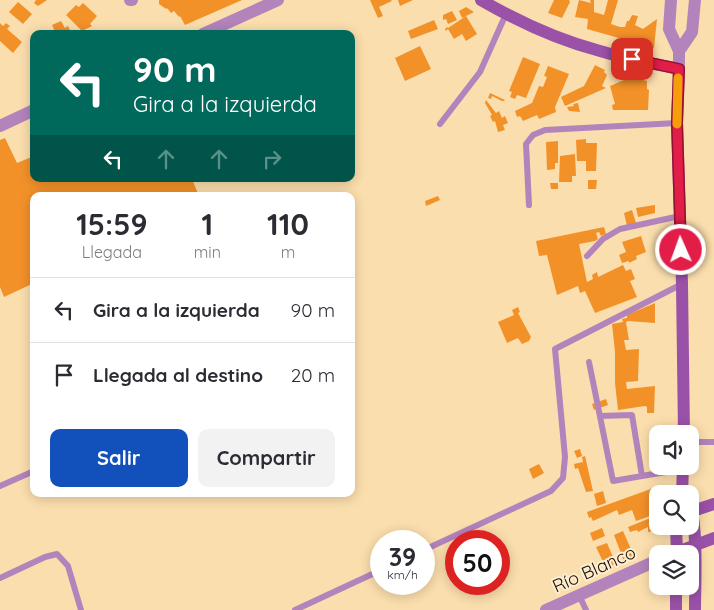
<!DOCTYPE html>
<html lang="es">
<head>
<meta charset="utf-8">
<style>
	:root { --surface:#fff; --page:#f2f2f3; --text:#2b2b33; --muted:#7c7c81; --line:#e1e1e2; --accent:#1250bc }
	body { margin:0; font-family:Quicksand,sans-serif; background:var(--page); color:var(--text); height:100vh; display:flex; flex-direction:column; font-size:19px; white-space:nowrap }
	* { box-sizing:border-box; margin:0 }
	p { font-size:16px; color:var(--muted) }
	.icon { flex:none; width:28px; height:28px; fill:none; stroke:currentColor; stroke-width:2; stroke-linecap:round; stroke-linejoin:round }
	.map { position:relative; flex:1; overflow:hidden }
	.drawer { position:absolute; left:30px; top:192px; width:325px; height:305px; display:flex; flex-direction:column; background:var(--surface); border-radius:10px; box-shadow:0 2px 12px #0003 }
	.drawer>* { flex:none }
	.top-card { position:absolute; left:30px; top:30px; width:325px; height:152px; border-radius:10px; box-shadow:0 2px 12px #0003; background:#00695c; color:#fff; overflow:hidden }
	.fabs { position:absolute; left:649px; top:425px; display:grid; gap:10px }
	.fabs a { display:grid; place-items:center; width:50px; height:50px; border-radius:10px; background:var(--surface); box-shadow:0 2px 12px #0003; font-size:25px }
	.speed { position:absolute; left:370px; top:530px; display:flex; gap:10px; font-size:25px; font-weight:700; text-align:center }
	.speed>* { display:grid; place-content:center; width:65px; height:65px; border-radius:50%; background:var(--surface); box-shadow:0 2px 12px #0003; line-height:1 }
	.speed small { font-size:12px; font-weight:400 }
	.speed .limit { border:8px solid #d22; background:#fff; color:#111 }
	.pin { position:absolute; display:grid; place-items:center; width:42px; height:42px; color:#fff; margin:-21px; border-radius:10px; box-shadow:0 2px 8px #0006 }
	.me { position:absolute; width:55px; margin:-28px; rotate:358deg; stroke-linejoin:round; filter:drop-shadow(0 0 4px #0008) }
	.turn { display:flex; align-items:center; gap:18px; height:105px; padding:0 20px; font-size:22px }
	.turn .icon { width:65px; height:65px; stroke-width:2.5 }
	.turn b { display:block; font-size:35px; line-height:42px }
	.lanes { display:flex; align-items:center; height:48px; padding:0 20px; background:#0003; justify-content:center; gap:25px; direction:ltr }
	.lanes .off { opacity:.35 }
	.eta { display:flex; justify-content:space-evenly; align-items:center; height:85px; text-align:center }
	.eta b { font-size:30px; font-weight:800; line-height:35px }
	.cta { display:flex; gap:10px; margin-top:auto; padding:10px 20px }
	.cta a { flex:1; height:58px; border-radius:10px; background:var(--accent); color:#fff; font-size:20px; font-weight:800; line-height:58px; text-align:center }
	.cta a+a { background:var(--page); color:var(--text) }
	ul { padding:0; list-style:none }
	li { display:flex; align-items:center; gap:15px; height:65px; padding:0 20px; border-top:1px solid var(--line) }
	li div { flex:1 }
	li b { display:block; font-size:19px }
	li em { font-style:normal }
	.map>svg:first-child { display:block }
	.building { fill:#f39129 }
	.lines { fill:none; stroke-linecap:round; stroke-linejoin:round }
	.service { stroke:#b383bc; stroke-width:6 }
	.minor { stroke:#b383bc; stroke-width:12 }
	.tertiary { stroke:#b383bc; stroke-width:12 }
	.secondary { stroke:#9a51a8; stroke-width:12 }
	.route-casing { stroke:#92132f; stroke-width:12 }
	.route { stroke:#e11d48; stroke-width:9 }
	.slow { stroke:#f59e0b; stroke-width:9 }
	.labels { text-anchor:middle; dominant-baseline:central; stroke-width:4; stroke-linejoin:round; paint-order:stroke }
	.street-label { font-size:18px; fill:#1a1001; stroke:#feedd0 }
</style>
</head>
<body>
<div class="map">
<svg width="714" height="610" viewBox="0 0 714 610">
	<rect width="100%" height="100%" fill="#fbdead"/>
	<path class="building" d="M36,0h11l-9,6 -4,-3z
		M159,0h83l-57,25 -5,-9 -1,1 -5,-6 -3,2 -4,-5 -1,1 -7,-5z
		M370,0h21l1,1 -13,6 4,9 -5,2z
		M398,0h15l-13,6z
		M554,0h15l1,2 -8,16 -14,-5z
		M579,0l12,3 -1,-3h4v12l10,3 4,-15h10l-7,24 9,3h5l2,-6h2l3,-6 6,1 -3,9 8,4 14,-10 -3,29 -67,-19 1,-10 -13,-2z
		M18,2l14,12 -9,10 -14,-12z
		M83,3l14,13 -7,8 2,2 -10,5 -16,-16 10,-10 3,2z
		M466,7l8,5 -12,6 -3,-7z
		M452,11l5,9 -9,4 -2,-5 -3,1v-5z
		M466,16l11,18 -11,7 -4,-7 -8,5 -6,-10 -2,2 -1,-2 2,-2 1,1z
		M434,20l4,9 -27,10 -3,-8z
		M61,21l4,7 3,-2 3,6 -4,2h-11l-4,-9z
		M0,23l3,3 3,-3 4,3 -3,3 15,13 -9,11 -13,-12z
		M420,46l11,23 -26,12 -10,-23z
		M523,57l17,7 -14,34 -9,-3 -2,4 -5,-2 2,-5 -3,-1z
		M595,65l10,5 -1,2 3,3 -5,11 4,2 -41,18 -4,-9 23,-11z
		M548,66l21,8 -14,33 1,5 -17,7 -2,-4 -14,6 -3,-5 -3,1 -2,-6 17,-8 7,-17 4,1 4,-10 -3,-1z
		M631,77l16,4v8l2,1 -1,20h-35l-1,-5 3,-1 -5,-18z
		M490,93l15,7 -1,1h-2l-10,-5 -1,3 -3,-1z
		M486,100l10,13 3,-2 3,7 3,-2 3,7 -5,2 2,5 -7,2 -3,-11 -2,1 -3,-6 2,-1 -7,-12z
		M578,103l2,9 -11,-1 -2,-4 7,-1 -1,-2z
		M5,138l12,25 17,-7v23h158l7,17h-165v87l-30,14 -4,-10v-147z
		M586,139v4h11l-1,28h-10v-10h-9l-1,-21z
		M558,141v22h-3v6l-8,1 -1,-28z
		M575,154l1,22h-4v6h-13l1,-26z
		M588,180h9l-1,9h-8z
		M550,183h8v6h-7z
		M438,196l2,4 -14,6 -1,-5z
		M655,205v8l-17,4 -2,-9z
		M632,210l4,13 -9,3 -3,-13z
		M604,227l2,7 -5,2 -2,-4 -3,1 2,6 -3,2 -16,3 8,38 6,-3 -1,-4 5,-3 1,5 25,-12 3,6 5,-2 4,10 -5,2 7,16 -42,16 -10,-22 -5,2 -2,-7 -21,9 -10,-40 -8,1 -3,-15z
		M641,236l5,16 -10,4 1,3 -8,4v-2l-7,2 -3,-8 7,-3 -4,-10z
		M655,303v20l-27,-2 -2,1 3,18h-5l2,10 13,-1 -1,32 -12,1 1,7 28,-3 -1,27h-7v-6l-2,-1 -27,4 -3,-27v-31l-3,-28 11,-2 -1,-3 5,-1v-3z
		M518,307l2,5 -2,1 13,24 -2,4 -7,3 -4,-6 -11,5 -9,-21 16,-7 -2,-5z
		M606,399l2,6 -14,5 -2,-6z
		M580,449l2,7 -5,2 -3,-7z
		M585,456l8,35 -7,1 -8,-24 -3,1 -1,-5 9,-2 -1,-5z
		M539,464l5,9 -11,6 -4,-10z
		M659,486l-1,16 -4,1 -1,12 -17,6 -4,-11 -13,5 -2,-5 -24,11 -2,-4 -2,1 -2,-6z
		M603,491l3,12 -9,3 -3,-12z
		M653,517v14l-5,1v-5l-10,5 -1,-2 -7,2 -2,-5z
		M602,528l3,8 -12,5 -3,-8z
		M623,531l11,25 -10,5 -10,-26z
		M607,543l9,21 -10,4 -10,-21z"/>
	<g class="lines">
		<path class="service" d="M440,124l40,-52 26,-58
			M529,205l-3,-61 7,-9 12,-5 132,-7
			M587,256l16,-17 17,-10 60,-13
			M589,362l24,119 70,-12
			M600,416l32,-1 10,61
			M690,442h24
			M0,486l34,-15
			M424,550l127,-59 12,-13 2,-21 -10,-108 127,-65
			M0,578l45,-21 12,-3 11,12 13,44
			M579,595l7,15
			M295,610l86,-40"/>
		<path class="minor" d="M130,0h2"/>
		<path class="tertiary" d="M671,0l-2,29 10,22v18
			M203,34l75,-34
			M679,51l13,-19 3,-32
			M0,126l34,-16
			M546,610l112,-50"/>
		<path class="secondary" d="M481,0c38,22 77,40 119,51 26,8 53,12 79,18l-2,54 5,161 2,150
			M682,494l1,-28
			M690,506c8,17 5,82 5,104
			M690,512l24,-8
			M676,526l1,28
			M677,552l37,-14
			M676,610v-24"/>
	</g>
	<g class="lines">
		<g class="route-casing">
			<path id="route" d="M632,59l47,10 -2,54 4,127"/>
		</g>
		<use href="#route" class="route"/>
		<path class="slow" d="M677,124l1,-46"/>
	</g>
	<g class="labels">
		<g class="street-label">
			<text transform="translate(594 569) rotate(-24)">Río Blanco</text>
		</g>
	</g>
</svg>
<div class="fabs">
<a><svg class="icon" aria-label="sound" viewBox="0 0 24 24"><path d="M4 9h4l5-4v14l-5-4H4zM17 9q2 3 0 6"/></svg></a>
<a><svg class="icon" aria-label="search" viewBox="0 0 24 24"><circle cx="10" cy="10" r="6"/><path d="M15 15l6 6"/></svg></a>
<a><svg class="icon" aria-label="layers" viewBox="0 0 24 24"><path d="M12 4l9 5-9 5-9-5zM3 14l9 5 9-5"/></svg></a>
</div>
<div class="speed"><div>39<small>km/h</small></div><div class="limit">50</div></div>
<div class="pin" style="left:632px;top:59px;background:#d93025"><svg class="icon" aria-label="arrive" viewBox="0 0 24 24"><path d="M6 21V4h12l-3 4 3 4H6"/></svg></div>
<svg class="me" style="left:681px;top:250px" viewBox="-20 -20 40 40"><circle r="17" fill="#e11d48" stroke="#fff" stroke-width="3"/><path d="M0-11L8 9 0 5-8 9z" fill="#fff"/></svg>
<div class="top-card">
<div class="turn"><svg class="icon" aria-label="left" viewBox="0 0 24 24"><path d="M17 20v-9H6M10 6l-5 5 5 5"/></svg><div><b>90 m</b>Gira a la izquierda</div></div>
<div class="lanes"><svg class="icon" aria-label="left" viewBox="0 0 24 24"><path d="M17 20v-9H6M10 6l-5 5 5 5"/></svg><svg class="icon off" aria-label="ahead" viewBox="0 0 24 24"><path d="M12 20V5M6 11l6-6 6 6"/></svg><svg class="icon off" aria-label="ahead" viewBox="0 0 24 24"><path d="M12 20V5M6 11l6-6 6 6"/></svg><svg class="icon off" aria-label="right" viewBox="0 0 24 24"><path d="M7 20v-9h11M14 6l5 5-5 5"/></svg></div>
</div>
<section class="drawer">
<div class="eta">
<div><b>15:59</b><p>Llegada</p></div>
<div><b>1</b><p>min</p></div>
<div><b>110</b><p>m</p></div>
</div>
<ul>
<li><svg class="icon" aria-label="left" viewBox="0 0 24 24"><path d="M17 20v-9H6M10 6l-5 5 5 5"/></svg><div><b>Gira a la izquierda</b></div><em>90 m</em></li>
<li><svg class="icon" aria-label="arrive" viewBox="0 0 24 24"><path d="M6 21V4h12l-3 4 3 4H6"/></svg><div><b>Llegada al destino</b></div><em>20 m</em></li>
</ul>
<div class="cta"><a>Salir</a><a>Compartir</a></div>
</section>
</div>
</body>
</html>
